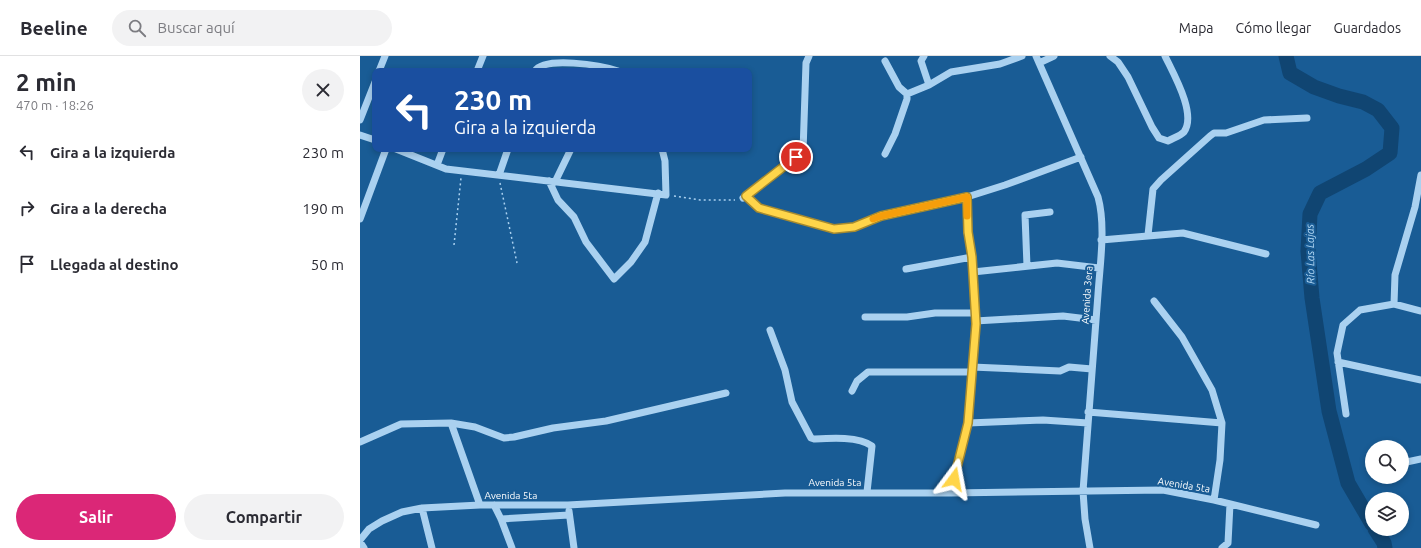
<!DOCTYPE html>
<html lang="es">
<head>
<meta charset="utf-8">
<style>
	:root { --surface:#fff; --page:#f2f2f3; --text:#2b2b33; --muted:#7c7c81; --line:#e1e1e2; --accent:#db2777 }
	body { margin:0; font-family:Ubuntu,sans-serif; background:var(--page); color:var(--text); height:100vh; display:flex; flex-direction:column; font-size:15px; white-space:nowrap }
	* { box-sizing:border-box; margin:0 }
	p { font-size:13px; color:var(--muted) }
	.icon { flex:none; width:22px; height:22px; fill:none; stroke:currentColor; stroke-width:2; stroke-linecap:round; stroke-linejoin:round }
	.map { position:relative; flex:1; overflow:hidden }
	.sheet { display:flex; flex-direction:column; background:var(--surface); width:360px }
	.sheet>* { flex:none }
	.hud { position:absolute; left:12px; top:12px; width:380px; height:84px; border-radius:8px; box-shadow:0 2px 6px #0003; background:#1a4fa0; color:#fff; overflow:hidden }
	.controls { position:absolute; left:1005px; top:384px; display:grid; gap:8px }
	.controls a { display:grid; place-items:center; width:44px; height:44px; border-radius:50%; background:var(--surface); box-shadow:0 2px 6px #0003; font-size:20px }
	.pin { position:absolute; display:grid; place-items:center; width:34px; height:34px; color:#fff; margin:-17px; border:2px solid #fff; border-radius:50%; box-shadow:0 1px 4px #0007 }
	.me { position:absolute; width:44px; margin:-22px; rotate:13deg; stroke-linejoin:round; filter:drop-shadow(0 0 3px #0008) }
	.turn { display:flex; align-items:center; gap:14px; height:84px; padding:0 16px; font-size:18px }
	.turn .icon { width:52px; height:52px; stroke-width:2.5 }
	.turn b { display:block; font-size:28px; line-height:34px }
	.round { display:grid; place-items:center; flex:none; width:42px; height:42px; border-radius:21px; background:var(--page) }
	.head { display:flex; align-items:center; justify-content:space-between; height:68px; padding:0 16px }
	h1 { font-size:24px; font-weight:700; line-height:30px }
	.action { display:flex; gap:8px; margin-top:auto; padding:8px 16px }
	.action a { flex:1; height:46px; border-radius:24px; background:var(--accent); color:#fff; font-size:16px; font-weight:700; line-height:46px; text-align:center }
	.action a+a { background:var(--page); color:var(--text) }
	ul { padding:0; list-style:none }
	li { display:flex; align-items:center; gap:12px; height:56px; padding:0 16px }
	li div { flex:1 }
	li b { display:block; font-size:15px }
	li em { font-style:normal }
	header { display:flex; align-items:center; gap:24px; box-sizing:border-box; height:56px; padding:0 20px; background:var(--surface); border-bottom:1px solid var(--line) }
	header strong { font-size:19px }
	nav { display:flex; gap:22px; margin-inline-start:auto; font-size:14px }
	.search { width:280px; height:36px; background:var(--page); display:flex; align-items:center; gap:10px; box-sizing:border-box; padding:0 14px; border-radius:22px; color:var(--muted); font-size:15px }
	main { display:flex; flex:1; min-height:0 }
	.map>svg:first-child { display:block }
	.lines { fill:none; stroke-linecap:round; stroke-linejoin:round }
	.river { stroke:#104572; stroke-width:15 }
	.path { stroke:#aad1f0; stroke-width:1.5; stroke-dasharray:2 3; stroke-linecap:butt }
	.minor { stroke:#aad1f0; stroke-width:7 }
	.route-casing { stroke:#a68a30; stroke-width:10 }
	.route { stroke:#ffd54a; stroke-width:7 }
	.slow { stroke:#f59e0b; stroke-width:7 }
	.labels { text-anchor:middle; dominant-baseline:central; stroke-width:4; stroke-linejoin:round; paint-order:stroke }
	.street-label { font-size:10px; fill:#fff; stroke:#195c95 }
	.water-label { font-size:11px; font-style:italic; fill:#b6dbf7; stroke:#195c95 }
</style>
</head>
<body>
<header>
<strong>Beeline</strong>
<div class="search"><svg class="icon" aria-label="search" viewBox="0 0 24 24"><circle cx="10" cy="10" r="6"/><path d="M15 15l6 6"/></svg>Buscar aquí</div>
<nav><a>Mapa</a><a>Cómo llegar</a><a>Guardados</a></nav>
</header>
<main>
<section class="sheet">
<div class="head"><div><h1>2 min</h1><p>470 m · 18:26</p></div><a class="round"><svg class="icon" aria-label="close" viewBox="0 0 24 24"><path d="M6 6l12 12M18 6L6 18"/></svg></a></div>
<ul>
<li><svg class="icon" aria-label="left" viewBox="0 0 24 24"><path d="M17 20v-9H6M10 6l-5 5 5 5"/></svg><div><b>Gira a la izquierda</b></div><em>230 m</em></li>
<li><svg class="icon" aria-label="right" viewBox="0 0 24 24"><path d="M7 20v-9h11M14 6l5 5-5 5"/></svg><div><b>Gira a la derecha</b></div><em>190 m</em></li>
<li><svg class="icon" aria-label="arrive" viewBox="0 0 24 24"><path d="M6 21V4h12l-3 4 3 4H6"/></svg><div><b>Llegada al destino</b></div><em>50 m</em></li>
</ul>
<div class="action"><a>Salir</a><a>Compartir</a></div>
</section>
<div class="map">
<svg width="1061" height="492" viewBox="0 0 1061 492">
	<rect width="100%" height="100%" fill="#195c95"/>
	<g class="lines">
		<path class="river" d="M926,0l4,17 24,14 25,9 24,6 15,8 14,18 -2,25 -24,16 -46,24 -10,21 -2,37 4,47 17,113 19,72 24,41
			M1015,473l9,14 1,5"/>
		<path class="path" d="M140,127l17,80
			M314,140l26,4h35
			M94,189l7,-67"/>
		<path class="minor" d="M564,0l-3,5 8,24
			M676,0l62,141c8,29 2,67 0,97 -5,66 -10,131 -15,197l2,28 5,29
			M750,0l8,6 10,15 24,50 7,11 9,3c5,-3 12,-5 16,-9 13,-18 -11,-59 -19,-76
			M679,7l15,-7
			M19,15l6,-15
			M117,15l6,-15
			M175,15c9,-15 66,-6 83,0
			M547,38l22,-9 22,-13 49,-8 22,-8
			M0,64l15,-38
			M0,79l15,5
			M36,93l50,20 220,26 -1,-34 -3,-12
			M525,98l10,-20 12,-35v-5l-8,-7 -14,-26
			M77,109l6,-16
			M139,119l9,-26
			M189,125l9,19 16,17 12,25 28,37 17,-17 14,-20 13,-49
			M195,126l16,-33
			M386,140l13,12 75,21 20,-2 27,-11 86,-19 38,-12 76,-28
			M383,142l60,-46 3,-89 3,-7
			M0,163l26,-70
			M788,179l5,-46 8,-9 49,-44 4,-3h12l38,-13 43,-2
			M741,184l82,-7 83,21
			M667,210l-2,-51 25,-3
			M546,213l66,-12
			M613,216l84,-9 42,5
			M794,245l28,36 30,53 10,33 -2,37 -6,40
			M1034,248l1,-29 20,-68 6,-32
			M505,261h42l28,-4h40
			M615,265l88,-5 33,4
			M410,274l15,40 7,32 19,36 3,1c16,-1 45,-3 58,7l-5,46
			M978,306l83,18
			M612,311l88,4 9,-4 23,2
			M492,335l5,-10 11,-9h104
			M728,356l134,11
			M986,358l-9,-61 6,-28 17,-15 34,-6 27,7
			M91,367l29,82
			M608,367l75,-3 45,3
			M0,386l41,-18 50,-1 24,4 29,11 10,-1 39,-9 53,-7 120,-28
			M1042,407l19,-4
			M591,437l17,-70 8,-99 -4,-67 -5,-25v-35
			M134,449l7,14 11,29
			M62,452l10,40
			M209,455l5,37
			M141,463l68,-4
			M0,484l9,-11 13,-8 20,-9 20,-4 58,-3h88l217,-12h166l212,-3 51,10 102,25
			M0,486l4,6
			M862,492l6,-5 2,-39"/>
	</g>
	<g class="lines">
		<g class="route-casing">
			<path id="route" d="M436,101l-50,39 13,12 75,21 20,-2 27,-11 86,-19 1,35 4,25 4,67 -8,99 -14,56"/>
		</g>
		<use href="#route" class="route"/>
		<path class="slow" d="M513,163l8,-3 86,-19v19"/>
	</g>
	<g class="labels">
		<g class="street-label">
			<text transform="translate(727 239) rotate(-86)">Avenida 3era</text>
			<text x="475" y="426">Avenida 5ta</text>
			<text transform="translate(824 429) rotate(9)">Avenida 5ta</text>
			<text x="151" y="439">Avenida 5ta</text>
		</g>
		<g class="water-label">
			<text transform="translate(950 198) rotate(-91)">Río Las Lajas</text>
		</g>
	</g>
</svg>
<div class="controls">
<a><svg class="icon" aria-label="search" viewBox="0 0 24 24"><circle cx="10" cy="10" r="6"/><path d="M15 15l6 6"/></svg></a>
<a><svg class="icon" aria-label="layers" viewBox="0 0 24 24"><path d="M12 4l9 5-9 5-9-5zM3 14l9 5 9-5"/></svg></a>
</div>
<div class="pin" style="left:436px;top:101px;background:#d93025"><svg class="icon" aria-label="arrive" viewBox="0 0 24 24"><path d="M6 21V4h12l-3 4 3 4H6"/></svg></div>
<svg class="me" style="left:594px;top:423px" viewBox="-20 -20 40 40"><path d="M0-17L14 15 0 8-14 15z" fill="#ffd54a" stroke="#fff" stroke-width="4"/></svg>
<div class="hud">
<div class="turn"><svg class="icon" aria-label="left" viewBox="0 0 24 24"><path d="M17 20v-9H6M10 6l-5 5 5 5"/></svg><div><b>230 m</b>Gira a la izquierda</div></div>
</div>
</div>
</main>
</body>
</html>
